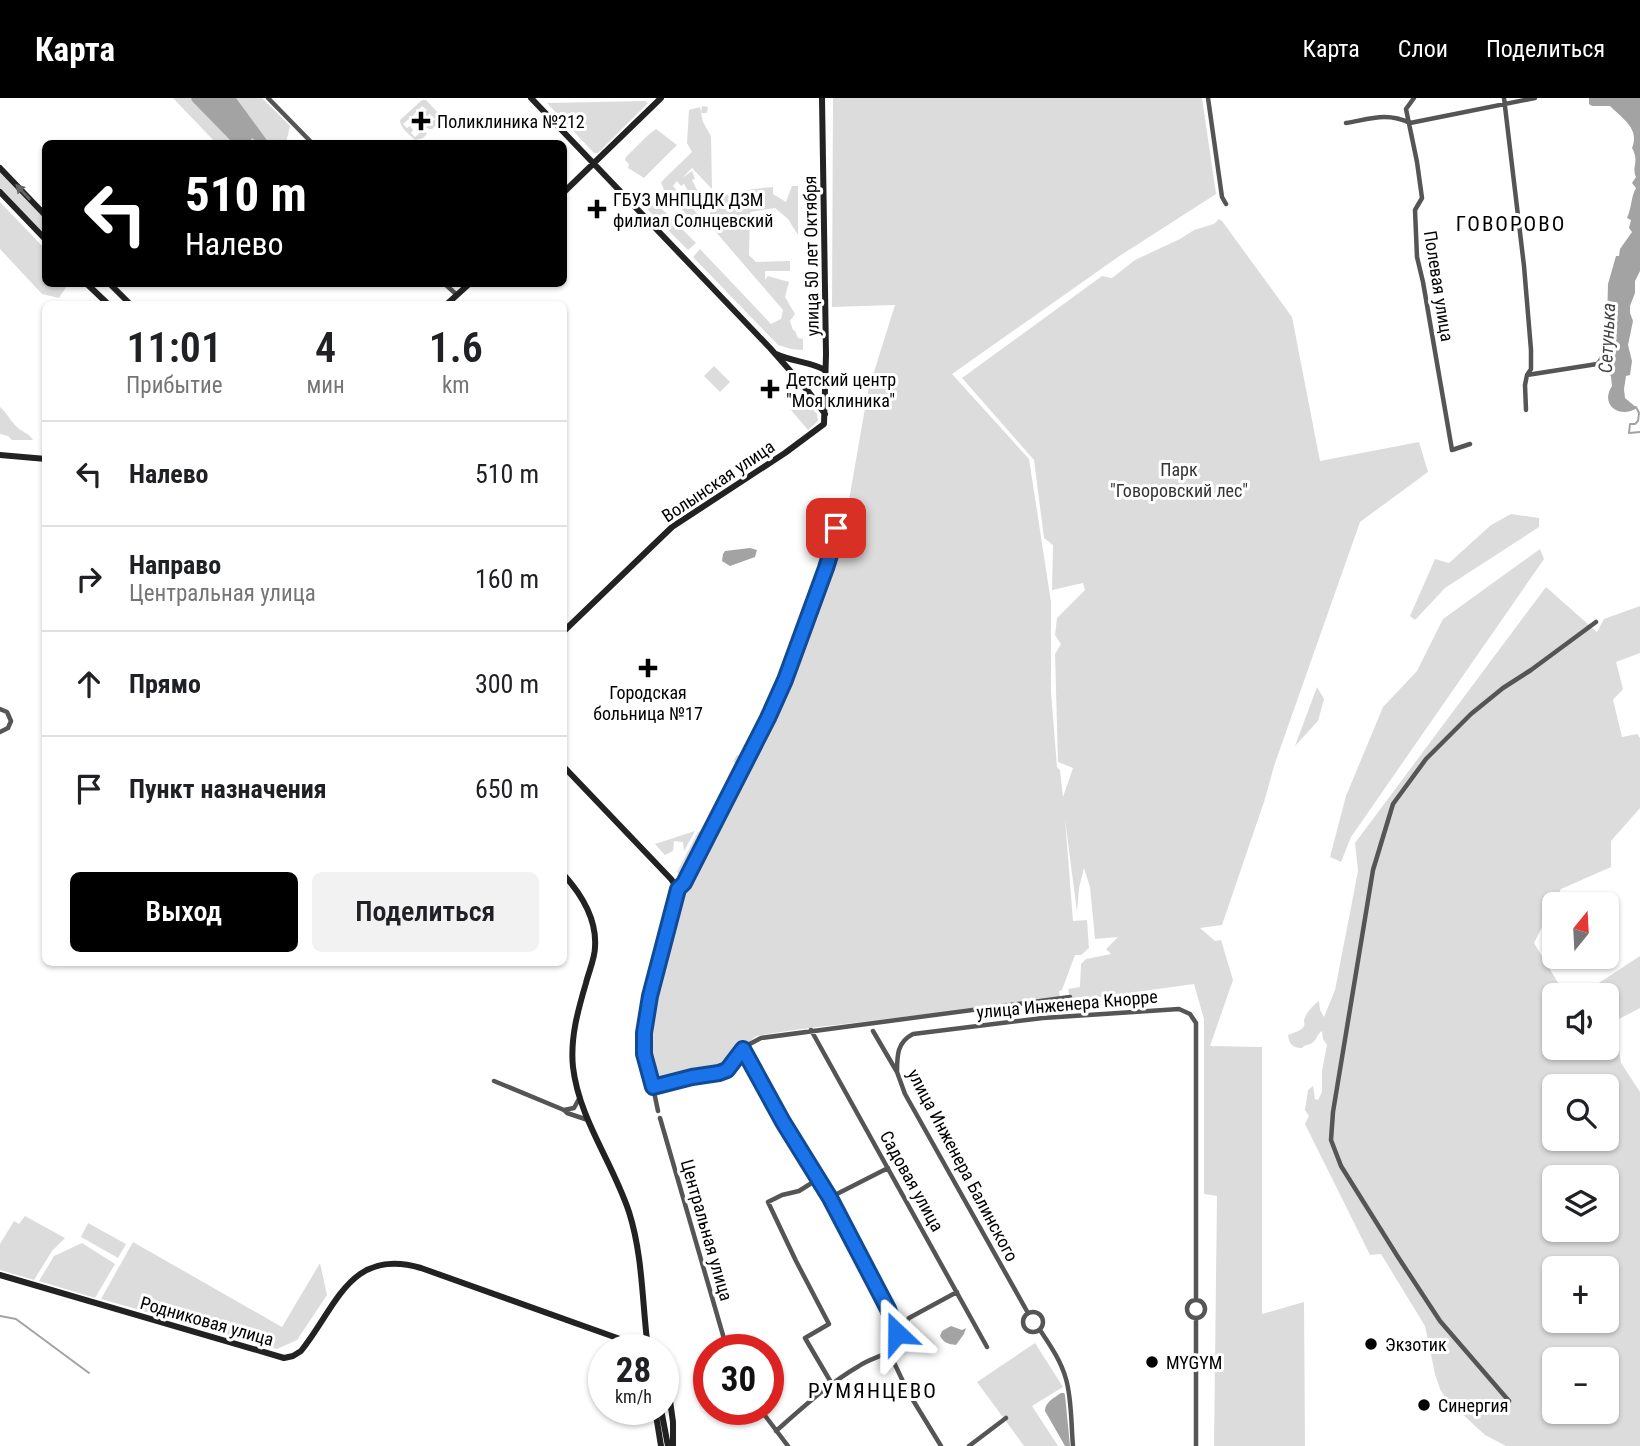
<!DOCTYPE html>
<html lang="ru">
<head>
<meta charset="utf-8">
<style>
	:root { --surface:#fff; --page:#f2f2f2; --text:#202124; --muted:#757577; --line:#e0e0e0; --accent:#000 }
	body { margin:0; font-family:"Roboto Condensed",sans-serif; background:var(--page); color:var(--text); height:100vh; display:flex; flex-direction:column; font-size:26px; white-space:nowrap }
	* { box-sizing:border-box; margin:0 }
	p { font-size:23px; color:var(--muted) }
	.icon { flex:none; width:38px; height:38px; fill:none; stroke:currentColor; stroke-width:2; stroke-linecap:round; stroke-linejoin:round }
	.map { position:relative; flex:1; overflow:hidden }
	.details { position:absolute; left:42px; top:203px; width:525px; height:665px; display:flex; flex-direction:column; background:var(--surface); border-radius:10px; box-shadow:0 2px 5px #0004 }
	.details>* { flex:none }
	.hud { position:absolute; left:42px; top:42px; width:525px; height:147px; border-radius:10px; box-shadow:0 2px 5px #0004; background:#000; color:#fff; overflow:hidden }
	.needle { width:46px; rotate:18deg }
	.buttons { position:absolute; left:1542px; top:794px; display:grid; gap:14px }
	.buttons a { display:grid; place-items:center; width:77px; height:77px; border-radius:10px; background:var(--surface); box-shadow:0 2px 5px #0004; font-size:35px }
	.speed { position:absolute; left:588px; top:1236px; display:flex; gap:14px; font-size:35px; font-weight:700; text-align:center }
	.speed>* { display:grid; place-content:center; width:91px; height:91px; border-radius:50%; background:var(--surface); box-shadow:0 2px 5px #0004; line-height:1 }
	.speed small { font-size:18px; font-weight:400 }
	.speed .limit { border:10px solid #d22; background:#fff; color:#111 }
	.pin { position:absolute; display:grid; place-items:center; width:60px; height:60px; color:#fff; margin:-30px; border-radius:14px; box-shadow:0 4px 10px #0006 }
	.me { position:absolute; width:77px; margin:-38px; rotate:337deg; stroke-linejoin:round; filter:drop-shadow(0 0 5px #0008) }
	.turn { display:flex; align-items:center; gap:24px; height:147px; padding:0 28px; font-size:32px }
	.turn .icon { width:91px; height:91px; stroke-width:2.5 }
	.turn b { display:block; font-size:49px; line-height:60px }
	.eta { display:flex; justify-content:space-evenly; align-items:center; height:119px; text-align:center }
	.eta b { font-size:42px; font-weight:600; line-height:49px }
	.button { display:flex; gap:14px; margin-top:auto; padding:14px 28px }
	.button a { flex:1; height:80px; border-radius:10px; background:var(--accent); color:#fff; font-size:28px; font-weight:600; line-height:80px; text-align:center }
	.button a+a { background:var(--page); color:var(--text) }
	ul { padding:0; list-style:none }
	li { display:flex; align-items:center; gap:21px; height:105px; padding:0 28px; border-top:2px solid var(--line) }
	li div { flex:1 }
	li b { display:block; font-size:26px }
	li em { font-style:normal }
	header { display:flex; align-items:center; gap:42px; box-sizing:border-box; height:98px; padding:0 35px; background:var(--accent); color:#fff }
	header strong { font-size:33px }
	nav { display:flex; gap:38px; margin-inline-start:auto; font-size:24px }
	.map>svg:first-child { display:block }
	.green { fill:#dcdcdc; fill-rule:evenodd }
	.water { fill:#a3a3a3 }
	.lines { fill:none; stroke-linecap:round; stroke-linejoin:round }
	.stream { stroke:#a3a3a3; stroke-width:2 }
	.street { stroke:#555; stroke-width:4.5 }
	.secondary { stroke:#222; stroke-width:6 }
	.oneway { fill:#646464 }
	.route-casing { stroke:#114b97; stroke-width:18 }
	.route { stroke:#1a73e8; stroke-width:12 }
	.poi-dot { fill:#000; stroke:#fff; stroke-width:2.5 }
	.labels { text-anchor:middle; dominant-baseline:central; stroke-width:6; stroke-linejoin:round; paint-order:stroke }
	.poi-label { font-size:18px; fill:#000; stroke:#fff; text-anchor:start }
	.street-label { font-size:18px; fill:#000; stroke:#fff }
	.park-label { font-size:18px; fill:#333; stroke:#fff }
	.water-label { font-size:19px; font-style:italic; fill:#444; stroke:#fff }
	.quarter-label { font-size:21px; letter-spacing:2px; fill:#000; stroke:#fff }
</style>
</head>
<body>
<header>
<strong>Карта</strong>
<nav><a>Карта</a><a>Слои</a><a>Поделиться</a></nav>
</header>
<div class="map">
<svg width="1640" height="1348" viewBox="0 0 1640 1348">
	<rect width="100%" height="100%" fill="#fff"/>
	<path class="green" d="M173,0h89l28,28 -4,17h-70z
		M833,0h369l14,96 -98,63 -166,117 77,85 22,143v90l6,75 3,3 3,27 10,-29 -15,-6 -3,-108 6,-10 -6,-9 2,-17 28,-28 -2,-7 -31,7 1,-45 -9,-7 -10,-78 -72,-82 140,-102 10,2 23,-18 45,-21 14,-9 20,-6 5,-5 3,2 70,96 28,144 99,-19 9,30 -68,50 -86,244 -9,33 -43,126 -22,3 15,13 6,-1 12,40 -23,66 52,1v267l42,-12 1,144h-91l3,-250 -13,-2v-175l-10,-35 -123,17 -3,-12 12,-2 1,-23 5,-5 25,-5 -5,-5 12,-12 -23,2 -5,-52 -6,-19 -5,20 -2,24 -12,-93 8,102 14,-1 2,28 -8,7h-6l-13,35 -3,1 1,7 -266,32 -38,6 -35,31 -63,15 -15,-41 9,-43 30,-105 105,-208 58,-162 23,-132 27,-86 -63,2z
		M422,2h4l15,16v4l-9,9h-3l-3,-2 9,-8 -5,-5 -3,2 -3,-3 3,-3 -5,-4 -7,7v1l-12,10 4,4 3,-2 3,4 -2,3 4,4 9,-8 3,5 -4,4 -8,2c-6,-6 -15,-12 -15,-20z
		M645,3l3,2 -50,50h-4l-47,-50z
		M702,8l6,1 -1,6h-6l2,9 8,14 1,53 -20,-21 -10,10 10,-7 3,8 -3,1 9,18 -7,4 -10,-18 -3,2 -4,-5 -4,5 29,33 -1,11 -37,-40 -3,-8 31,-30 -5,-9 2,-33 11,-3 1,5z
		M656,31l21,16 -33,33 -16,-10 1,-4 -4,-4 1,-3 21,-21z
		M0,73l45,48v16l-45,-47z
		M792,88h6v49l-10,-16 -13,-11 -25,4 -1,43 7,7 34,-1v10h-25v9l3,-4 21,6 -4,15 10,17 -5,7 3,9 2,1 3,7 5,1v11l-12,-1 -13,-4 -85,-88 7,-8 71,75 10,-5 2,-9 -74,-86 2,-25 42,-10 20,-2v7l13,8z
		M654,103l42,42 -8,7 -41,-41z
		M0,104l45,47 1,35h22l-9,14 -17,-4 -42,-45z
		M714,268l16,16 -10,10 -16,-16z
		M803,301l14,15 1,7 -10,9 -17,-20z
		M0,309c8,7 9,12 15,18 6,7 13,7 18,15h-21l-4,-4 -8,-2z
		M1511,416l28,4v9l-94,61 -30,32 -5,-4 25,-57 14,4 42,-38z
		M1540,451l4,10 -193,278 -10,25 -11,-5 16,-61 37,-89 34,-36 26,-52z
		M1546,489l51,45 7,-13 36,-13v47l-24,9 7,27 -10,11 9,37 15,-3 3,4v70l-29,33v26l-50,22 -27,54 32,53h-12v52h52v-52h-27l61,-40v52l-25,13 6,42 19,29v354h-134l-21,-11 -39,-36 -6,-10 -5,-15 -10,-48 -44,-72 -11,1 -65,-131 4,-8 -4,-6 3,-20 5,-4 2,13 3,1 4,-8v-21l5,-26 -4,-6 -1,-8c-6,4 -5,9 -10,12 -3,2 -6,1 -10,5 -9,0 -13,-4 -14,-13 4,-2 14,-4 16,-9 1,-2 0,-4 0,-6 2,-7 9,-15 15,-19l1,9 4,7 11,-27 23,-119 -3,-28zM1554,989h52v52h-52zM1554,1080h52v52h-52zM1554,1171h52v52h-52zM1554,1262h52v52h-52z
		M1317,589l7,12 -6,22 -23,25z
		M737,657l6,2 3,-1 -62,123 -7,-7 21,-40 7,-3 31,-61 -2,-8z
		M695,733l-11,20 -1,-9 -9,-1 -1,10 -8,4 -10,-11z
		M25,1118l40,22 -13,13 -18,29 -34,-10v-26l14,-23 5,3z
		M88,1125l38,21 -8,14 -37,-21z
		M133,1144l149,85 38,-64 7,32 -30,45 -20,9 -176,-50z
		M82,1145l33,21 -20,34 -56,-17 15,-25z
		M1035,1245l28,44 -31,19 26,40h-34l-47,-64z"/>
	<path class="water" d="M191,0h45l33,45h-11l-6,-5 -1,1 3,4h-21l-41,-42z
		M1589,0h51v173l-5,10v12l-5,13v7l3,8 -5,24 4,16 -2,14 -4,1 -2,13 1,9 12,10c-16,11 -38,-2 -25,-22l-1,-9 -8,-20 4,-35 1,-38 8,-28h3l1,-7 12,-17 -3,-4 2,-8 -4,-2c5,-11 4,-22 9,-30l-4,-5 4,-6c-5,-11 4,-14 -4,-29 8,-19 -9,-29 -22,-42h-18l-3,-2z
		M750,450l7,2 -2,7 -25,9 -8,-5 1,-7 2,-3z
		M951,1228l11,4 4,-2 -2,6 -8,11c-8,-1 -12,-2 -16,-9l2,-5z
		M1061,1295h3l1,2 5,51h-5l-20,-35c0,-9 9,-13 16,-18z"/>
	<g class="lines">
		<path class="stream" d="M1636,309l3,6 -1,8 -3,3h-5l-1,9 11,-1
			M0,1218l16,3 73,54"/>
		<path class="street" d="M268,0l45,46
			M1208,0l14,99 4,7
			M1414,0l-8,11 11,53 5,36 -7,12 2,47 6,25 29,168 18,-6
			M1504,0l20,168 7,84v19l-4,6 -2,10 1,25
			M1346,25c24,-4 41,-11 64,0l125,-25
			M445,186l12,11
			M1527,277l70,-11 3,-3 2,-4
			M0,611l7,3 4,9 -3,7 -8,4
			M678,791l6,-6 84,-165 17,-38 41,-113 10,-31v-8
			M811,932l176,317
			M873,933l24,41 8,22 123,219
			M742,951l41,73 46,76 59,111c7,15 17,31 1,43l19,40 33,54
			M897,974c0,-16 0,-30 16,-38l130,-16 136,-9 11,5 6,9v277
			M494,983l70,29 3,3 21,7
			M564,1012l10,-2 6,-11
			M658,1013l-5,-24 74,-17 17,-23 17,-9 309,-41
			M660,1020l67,231
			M818,1081l-19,12 -17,4 -14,7 28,59 33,63 -24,14 27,46
			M829,1100l59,-30
			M1187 1211a9 9 0 1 1 18 0a9 9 0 1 1-18 0Z
			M1023 1224a10 10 0 1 1 20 0a10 10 0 1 1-20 0Z
			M1040,1232c10,15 21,31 26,49 6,21 5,45 7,67
			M897,1234l12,-14 48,-26
			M1509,1303l-69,-80 -42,-64 -57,-91 -10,-26 2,-28 40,-242 20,-66 33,-45 45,-45 32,-26 28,-18 65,-48
			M760,1311l28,37
			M776,1333c26,-23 52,-47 83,-65 9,-6 20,-9 30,-14
			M969,1348l37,-28
			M1196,1348v-127"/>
		<path class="secondary" d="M531,0l239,250 38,43 17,23
			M0,70l46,48
			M0,94l46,48
			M564,94l97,-94
			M87,186l21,20
			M110,186l20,20
			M447,206l22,-20
			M776,256c16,8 33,7 49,16
			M0,357l46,4
			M564,533l108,-104 113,-74 39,-29 2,-70 -4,-256
			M564,669l107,112 7,10 -28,107 -6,37v21l9,33
			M564,777c18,20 33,44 31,72 0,11 -6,24 -9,36 -8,27 -16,55 -13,84 6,52 40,96 56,145 14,44 13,91 19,137
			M0,1177l284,83 9,-2 8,-5c36,-45 49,-104 120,-83l227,81
			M663,1263l2,4 8,57v24
			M655,1311l6,37
			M661,1311l7,37"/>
	</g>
	<defs><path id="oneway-solid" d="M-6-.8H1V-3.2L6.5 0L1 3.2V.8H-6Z" transform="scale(1.75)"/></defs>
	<use class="oneway" href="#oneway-solid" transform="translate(23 94) rotate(-133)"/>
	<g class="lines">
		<g class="route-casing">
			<path id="route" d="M836,430v8l-10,32 -41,112 -17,38 -84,165 -6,6 -28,107 -6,37v21l9,33 39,-10 27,-4 8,-3 16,-21 40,73 47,76 58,111 9,24"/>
		</g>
		<use href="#route" class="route"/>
	</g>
	<g class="poi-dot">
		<path d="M417.5 12.5h7v7h7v7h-7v7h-7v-7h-7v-7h7z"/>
		<path d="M593.5 100.5h7v7h7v7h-7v7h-7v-7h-7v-7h7z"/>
		<path d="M766.5 280.5h7v7h7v7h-7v7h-7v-7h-7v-7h7z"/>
		<path d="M644.5 559.5h7v7h7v7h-7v7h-7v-7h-7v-7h7z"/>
		<circle cx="1371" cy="1246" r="7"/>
		<circle cx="1152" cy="1264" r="7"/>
		<circle cx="1424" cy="1307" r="7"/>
	</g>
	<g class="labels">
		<g class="poi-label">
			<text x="437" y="23">Поликлиника №212</text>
			<text x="613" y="101">ГБУЗ МНПЦДК ДЗМ<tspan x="613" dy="21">филиал Солнцевский</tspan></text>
			<text x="786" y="281">Детский центр<tspan x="786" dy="21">"Моя клиника"</tspan></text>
			<text x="648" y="594" text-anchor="middle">Городская<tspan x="648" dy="21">больница №17</tspan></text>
			<text x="1385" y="1246">Экзотик</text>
			<text x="1166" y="1264">MYGYM</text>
			<text x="1438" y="1307">Синергия</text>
		</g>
		<g class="street-label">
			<text transform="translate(811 158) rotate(-91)">улица 50 лет Октября</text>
			<text transform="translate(1439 188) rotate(81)">Полевая улица</text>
			<text transform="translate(718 383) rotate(-34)">Волынская улица</text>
			<text transform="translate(1067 906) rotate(-5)">улица Инженера Кнорре</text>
			<text transform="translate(963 1067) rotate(62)">улица Инженера Балинского</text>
			<text transform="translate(912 1083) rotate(61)">Садовая улица</text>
			<text transform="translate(707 1132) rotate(74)">Центральная улица</text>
			<text transform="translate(207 1223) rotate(16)">Родниковая улица</text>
		</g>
		<g class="park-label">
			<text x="1179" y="371">Парк<tspan x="1179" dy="21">"Говоровский лес"</tspan></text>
		</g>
		<g class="water-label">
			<text transform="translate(1607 240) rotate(-87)">Сетунька</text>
		</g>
		<g class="quarter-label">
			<text x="1511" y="126">ГОВОРОВО</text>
			<text x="873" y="1293">РУМЯНЦЕВО</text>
		</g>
	</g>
</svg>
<div class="buttons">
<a><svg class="needle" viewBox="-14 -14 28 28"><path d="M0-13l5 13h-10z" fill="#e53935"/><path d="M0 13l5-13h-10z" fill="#757577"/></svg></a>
<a><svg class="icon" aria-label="sound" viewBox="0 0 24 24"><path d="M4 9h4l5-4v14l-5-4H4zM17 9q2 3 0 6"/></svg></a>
<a><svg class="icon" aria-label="search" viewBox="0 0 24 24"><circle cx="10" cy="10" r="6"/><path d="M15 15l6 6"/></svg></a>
<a><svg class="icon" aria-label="layers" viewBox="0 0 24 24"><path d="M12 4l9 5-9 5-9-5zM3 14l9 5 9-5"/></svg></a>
<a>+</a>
<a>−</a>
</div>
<div class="speed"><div>28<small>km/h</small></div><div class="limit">30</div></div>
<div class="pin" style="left:836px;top:430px;background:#d93025"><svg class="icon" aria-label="arrive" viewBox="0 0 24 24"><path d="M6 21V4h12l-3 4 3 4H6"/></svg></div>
<svg class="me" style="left:897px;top:1235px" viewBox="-20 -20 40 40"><path d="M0-17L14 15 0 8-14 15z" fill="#1a73e8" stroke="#fff" stroke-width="4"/></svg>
<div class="hud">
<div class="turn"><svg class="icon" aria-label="left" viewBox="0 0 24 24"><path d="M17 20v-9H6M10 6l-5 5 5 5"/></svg><div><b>510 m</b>Налево</div></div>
</div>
<section class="details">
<div class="eta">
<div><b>11:01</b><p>Прибытие</p></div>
<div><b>4</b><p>мин</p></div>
<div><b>1.6</b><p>km</p></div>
</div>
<ul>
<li><svg class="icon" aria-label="left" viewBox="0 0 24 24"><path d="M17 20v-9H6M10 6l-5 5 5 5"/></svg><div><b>Налево</b></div><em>510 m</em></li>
<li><svg class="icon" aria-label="right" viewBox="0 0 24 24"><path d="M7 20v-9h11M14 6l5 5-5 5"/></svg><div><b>Направо</b><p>Центральная улица</p></div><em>160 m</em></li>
<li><svg class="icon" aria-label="ahead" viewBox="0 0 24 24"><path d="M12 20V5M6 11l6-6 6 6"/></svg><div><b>Прямо</b></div><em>300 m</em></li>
<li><svg class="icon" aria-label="arrive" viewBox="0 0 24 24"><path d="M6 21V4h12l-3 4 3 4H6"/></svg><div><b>Пункт назначения</b></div><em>650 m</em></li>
</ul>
<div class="button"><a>Выход</a><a>Поделиться</a></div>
</section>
</div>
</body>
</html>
